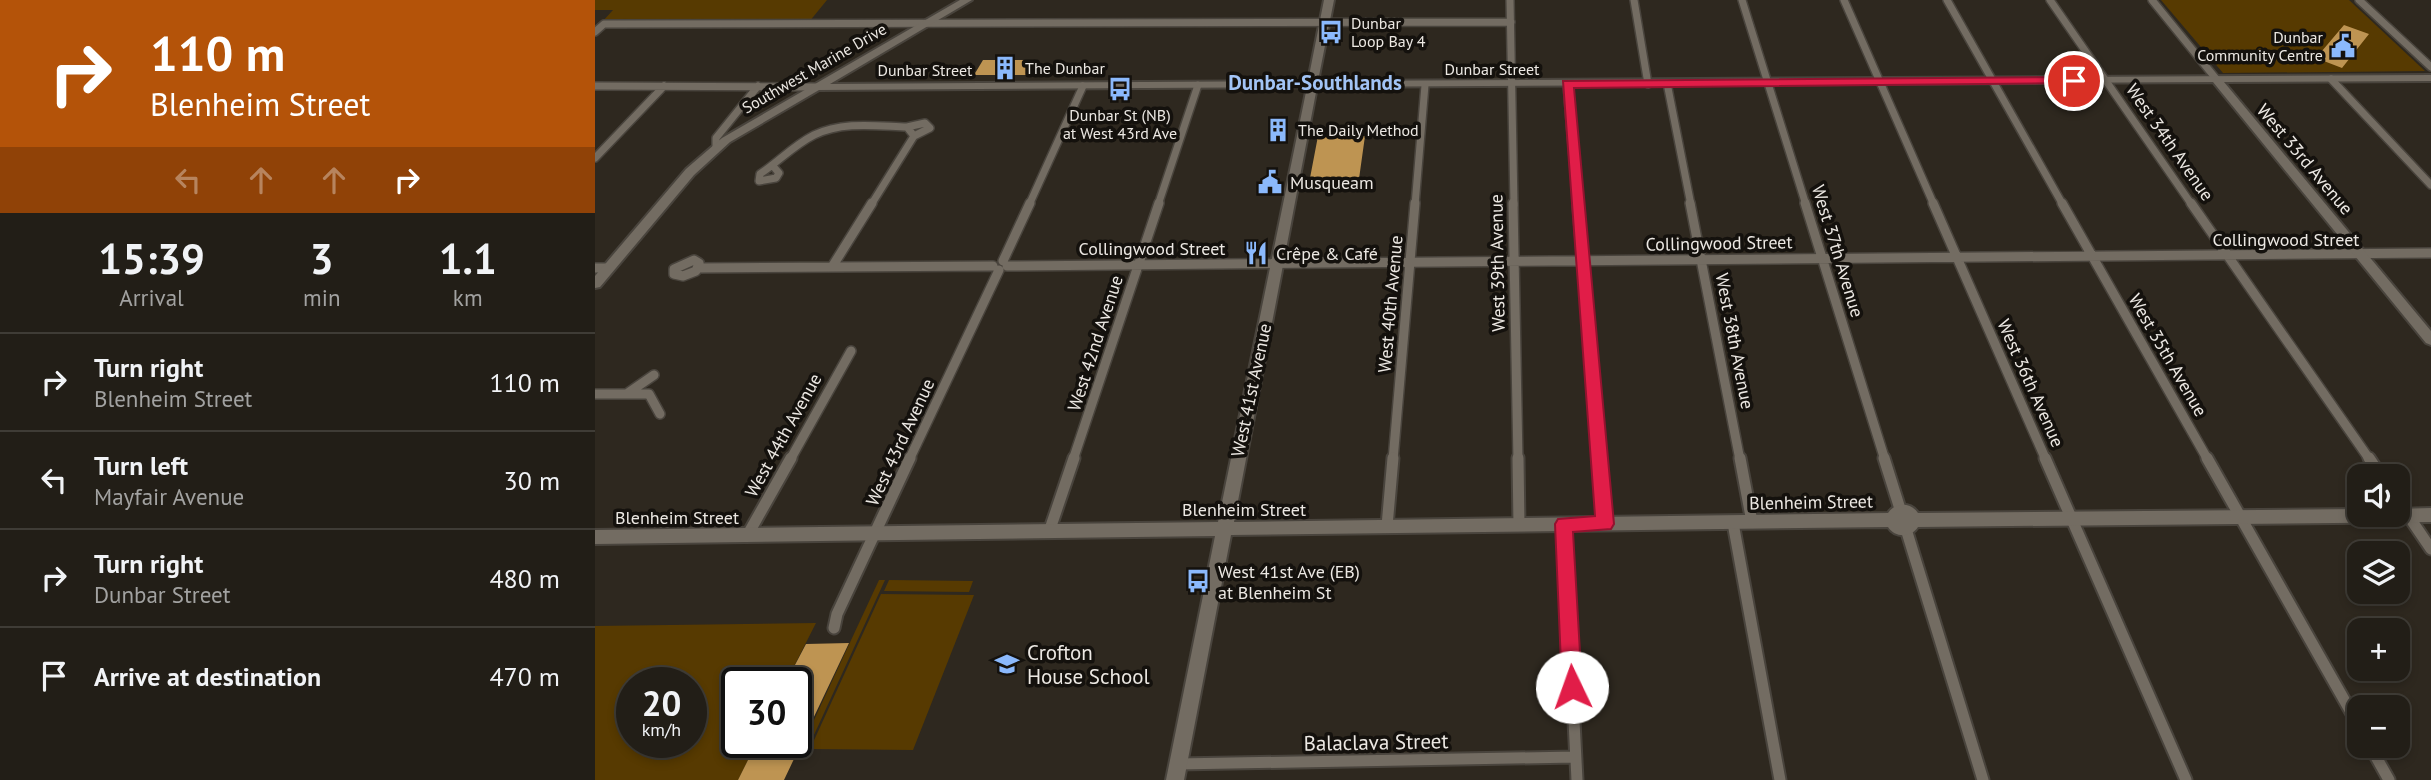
<!DOCTYPE html>
<html lang="en">
<head>
<meta charset="utf-8">
<style>
	:root { --surface:#221e17; --page:#2e2b24; --text:#f1f3f6; --muted:#a2a2a1; --line:#3f3c36 }
	body { margin:0; font-family:"PT Sans",sans-serif; background:var(--page); color:var(--text); height:100vh; display:flex; flex-direction:column; font-size:26px; white-space:nowrap }
	* { box-sizing:border-box; margin:0 }
	p { font-size:23px; color:var(--muted) }
	.icon { flex:none; width:38px; height:38px; fill:none; stroke:currentColor; stroke-width:2; stroke-linecap:round; stroke-linejoin:round }
	.map { position:relative; flex:1; overflow:hidden }
	.details { display:flex; flex-direction:column; background:var(--surface); width:595px }
	.details>* { flex:none }
	.guide { background:#b45309; color:#fff; overflow:hidden }
	.fabs { position:absolute; left:1752px; top:464px; display:grid; gap:14px }
	.fabs a { display:grid; place-items:center; width:63px; height:63px; border-radius:14px; background:var(--surface); box-shadow:0 4px 10px #0003,0 0 0 2px var(--line); font-size:35px }
	.speed { position:absolute; left:21px; top:667px; display:flex; gap:14px; font-size:35px; font-weight:700; text-align:center }
	.speed>* { display:grid; place-content:center; width:91px; height:91px; border-radius:50%; background:var(--surface); box-shadow:0 4px 10px #0003,0 0 0 2px var(--line); line-height:1 }
	.speed small { font-size:18px; font-weight:400 }
	.speed .limit { border:4px solid #111; border-radius:10px; background:#fff; color:#111 }
	.pin { position:absolute; display:grid; place-items:center; width:60px; height:60px; color:#fff; margin:-30px; border:4px solid #fff; border-radius:50%; box-shadow:0 2px 7px #0007 }
	.me { position:absolute; width:77px; margin:-38px; rotate:357deg; stroke-linejoin:round; filter:drop-shadow(0 0 5px #0008) }
	.turn { display:flex; align-items:center; gap:24px; height:147px; padding:0 35px; font-size:32px }
	.turn .icon { width:91px; height:91px; stroke-width:2.5 }
	.turn b { display:block; font-size:49px; line-height:60px }
	.lanes { display:flex; align-items:center; height:66px; padding:0 35px; background:#0003; justify-content:center; gap:35px; direction:ltr }
	.lanes .off { opacity:.35 }
	.eta { display:flex; justify-content:space-evenly; align-items:center; height:119px; text-align:center }
	.eta b { font-size:42px; font-weight:800; line-height:49px }
	ul { padding:0; list-style:none }
	li { display:flex; align-items:center; gap:21px; height:98px; padding:0 35px; border-top:2px solid var(--line) }
	li div { flex:1 }
	li b { display:block; font-size:26px }
	li em { font-style:normal }
	main { display:flex; flex:1; min-height:0 }
	.map>svg:first-child { display:block }
	.green { fill:#573a01; fill-rule:evenodd }
	.building { fill:#be9452 }
	.lines { fill:none; stroke-linecap:round; stroke-linejoin:round }
	.street-far2-casing { stroke:#49443d; stroke-width:10 }
	.street-far1-casing { stroke:#49443d; stroke-width:12 }
	.street-casing { stroke:#49443d; stroke-width:15 }
	.secondary-casing { stroke:#49443d; stroke-width:4 }
	.street-far2 { stroke:#736c62; stroke-width:7 }
	.street-far1 { stroke:#736c62; stroke-width:9 }
	.street { stroke:#736c62; stroke-width:11 }
	.secondary { fill:#736c62; fill-rule:evenodd }
	.route { fill:#e11d48; stroke:#92132f; stroke-width:2 }
	.labels { text-anchor:middle; dominant-baseline:central; stroke-width:7; stroke-linejoin:round; paint-order:stroke }
	.far-poi-label { font-size:16px; fill:#ece8e3; stroke:#14110d; text-anchor:start }
	.far-street-label { font-size:16px; fill:#ece8e3; stroke:#14110d }
	.street-label { font-size:18px; fill:#ece8e3; stroke:#14110d }
	.poi-label { font-size:18px; fill:#ece8e3; stroke:#14110d; text-anchor:start }
	.far-district-label { font-size:21px; font-weight:bold; fill:#a2c4f6; stroke:#14110d }
	.near-poi-label { font-size:21px; fill:#ece8e3; stroke:#14110d; text-anchor:start }
	.near-street-label { font-size:21px; fill:#ece8e3; stroke:#14110d }
</style>
</head>
<body>
<main>
<section class="details">
<div class="guide">
<div class="turn"><svg class="icon" aria-label="right" viewBox="0 0 24 24"><path d="M7 20v-9h11M14 6l5 5-5 5"/></svg><div><b>110 m</b>Blenheim Street</div></div>
<div class="lanes"><svg class="icon off" aria-label="left" viewBox="0 0 24 24"><path d="M17 20v-9H6M10 6l-5 5 5 5"/></svg><svg class="icon off" aria-label="ahead" viewBox="0 0 24 24"><path d="M12 20V5M6 11l6-6 6 6"/></svg><svg class="icon off" aria-label="ahead" viewBox="0 0 24 24"><path d="M12 20V5M6 11l6-6 6 6"/></svg><svg class="icon" aria-label="right" viewBox="0 0 24 24"><path d="M7 20v-9h11M14 6l5 5-5 5"/></svg></div>
</div>
<div class="eta">
<div><b>15:39</b><p>Arrival</p></div>
<div><b>3</b><p>min</p></div>
<div><b>1.1</b><p>km</p></div>
</div>
<ul>
<li><svg class="icon" aria-label="right" viewBox="0 0 24 24"><path d="M7 20v-9h11M14 6l5 5-5 5"/></svg><div><b>Turn right</b><p>Blenheim Street</p></div><em>110 m</em></li>
<li><svg class="icon" aria-label="left" viewBox="0 0 24 24"><path d="M17 20v-9H6M10 6l-5 5 5 5"/></svg><div><b>Turn left</b><p>Mayfair Avenue</p></div><em>30 m</em></li>
<li><svg class="icon" aria-label="right" viewBox="0 0 24 24"><path d="M7 20v-9h11M14 6l5 5-5 5"/></svg><div><b>Turn right</b><p>Dunbar Street</p></div><em>480 m</em></li>
<li><svg class="icon" aria-label="arrive" viewBox="0 0 24 24"><path d="M6 21V4h12l-3 4 3 4H6"/></svg><div><b>Arrive at destination</b></div><em>470 m</em></li>
</ul>
</section>
<div class="map">
<svg width="1836" height="780" viewBox="0 0 1836 780">
	<rect width="100%" height="100%" fill="#2e281f"/>
	<path class="green" d="M0,0h232l-18,22h-207l11,-12h-18z
		M1566,0h188l76,71 -202,2z
		M284,580h6l-77,168h-7z
		M294,580l84,1 -4,11 -85,-1z
		M286,594l93,1 -61,155 -103,-1z
		M221,623l-30,59h-49v60h20l-19,38h-143v-154zM37,682h59v60h-59z"/>
	<path class="building" d="M1749,25l25,9 -27,34 -26,-10z
		M388,60h52l-8,15h-53z
		M723,136h47l-7,50h-11l1,-8h-38z
		M254,643l-65,137h-46l19,-38h39v-60h-10l20,-38z"/>
	<g class="lines">
		<g class="street-far2-casing">
			<path id="street-far2" d="M915,0l4,205
				M1039,0l14,84
				M1147,0l64,205
				M1249,0l90,205
				M1352,0l116,205
				M1455,0l142,205
				M1557,0l65,80
				M1764,0l72,67
				M0,32l9,-8 907,-2
				M1736,79l100,106
				M1072,83l24,122
				M972,84l10,121
				M0,86l220,1
				M121,148v-10l42,-52
				M0,158l69,-72
				M178,166l6,7 -3,5 -17,3 1,-7c18,-12 34,-29 54,-39 29,-14 62,-9 93,-8l7,9
				M276,205l43,-69 16,-8 -5,-5 -18,4
				M434,205l54,-119
				M563,205l40,-120
				M820,205l10,-120"/>
		</g>
		<g class="street-far1-casing">
			<path id="street-far1" d="M918,203l5,257
				M982,203l22,257
				M1095,203l50,257
				M1210,203l80,257
				M1338,203l113,257
				M1467,203l146,257
				M1596,203l179,257
				M99,260l5,3 -3,8 -13,5 -9,-2v-5z
				M408,261l27,-58
				M412,266l1424,-13
				M237,267l40,-64
				M0,268h14
				M103,268l295,-2
				M33,393l26,-18
				M0,394h54l11,20
				M195,460l61,-109
				M314,460l90,-190
				M478,460l86,-257
				M798,460l22,-257"/>
		</g>
		<g class="street-casing">
			<path id="street" d="M923,458l1,67
				M1004,458l6,66
				M1145,458l12,64
				M1289,458l17,54
				M1450,458l141,322
				M1612,458l152,268
				M1774,458l12,18
				M1802,499l34,50
				M1138,523l47,257
				M969,524l13,256
				M792,526l6,-68
				M1311,529l77,251
				M454,532l25,-74
				M152,536l44,-78
				M239,628l3,-14 73,-156
				M1775,746l19,34
				M583,764l397,-7"/>
		</g>
		<g class="secondary-casing">
			<path id="secondary" d="M365,0h12l-142,84 478,-3 16,-81h10l-16,81 1113,-6v6l-207,1 207,249v14l-5,-2 -213,-261 -896,5 -83,435 654,-9c7,-11 23,-11 30,0l441,-4v5h38v-5l34,-1v14l-513,5c-7,11 -23,11 -30,0l-657,8 -47,245h-18l49,-244 -620,8v-14l623,-8 89,-435 -488,3 -89,52 -36,33 -94,112 -5,1v-12l91,-107 36,-31z"/>
		</g>
		<use href="#street-far2" class="street-far2"/>
		<use href="#street-far1" class="street-far1"/>
		<use href="#street" class="street"/>
		<use href="#secondary" class="secondary"/>
	</g>
	<path class="route" d="M1479,77l5,4 -1,2 -504,5 40,436 -3,5 -38,3 9,155 -3,7 -7,3 -7,-3 -3,-7 -7,-163 3,-5 37,-3 -32,-435z"/>
	<defs>
		<g id="bus-bare" transform="scale(1.89)"><path d="M-5-6H5V4H4V6H2V4H-2V6H-4V4H-5ZM-3.5-4V0h7V-4ZM-3.5 1.2v1.5H-2V1.2ZM2 1.2v1.5H3.5V1.2Z" fill="#8bb9fc" stroke="#14110d" stroke-width="2.5" paint-order="stroke"/></g>
		<g id="civic-bare" transform="scale(1.89)"><path d="M-.6-6.5H3V-4.5H.6V-3L4-1V1h2V6H-6V1h2V-1L-.6-3ZM-1.2 2.5V6h2.4V2.5Z" fill="#8bb9fc" stroke="#14110d" stroke-width="2.5" paint-order="stroke"/></g>
		<g id="building-bare" transform="scale(1.89)"><path d="M-4-6H4V6H1V3H-1V6H-4ZM-2.5-4.3h1.7v1.8h-1.7ZM.8-4.3h1.7v1.8H.8ZM-2.5-1h1.7V.8h-1.7ZM.8-1h1.7V.8H.8Z" fill="#8bb9fc" stroke="#14110d" stroke-width="2.5" paint-order="stroke"/></g>
		<g id="restaurant-bare" transform="scale(1.89)"><path d="M-5-6h1v4h1v-4h1v4h1v-4h1v5L-1.5 .5V6h-2V.5L-5-1ZM5-6V6H3V1.5H1.5Q1.5-4 5-6Z" fill="#8bb9fc" stroke="#14110d" stroke-width="2.5" paint-order="stroke"/></g>
		<g id="school-bare" transform="scale(1.89)"><path d="M0-5L7-2L0 1L-7-2ZM-4 1L0 2.5L4 1V4Q0 6-4 4Z" fill="#8bb9fc" stroke="#14110d" stroke-width="2.5" paint-order="stroke"/></g>
	</defs>
	<g fill-rule="evenodd">
		<use href="#bus-bare" x="736" y="32"/>
		<use href="#civic-bare" x="1748" y="46"/>
		<use href="#building-bare" x="410" y="68"/>
		<use href="#bus-bare" x="525" y="89"/>
		<use href="#building-bare" x="683" y="130"/>
		<use href="#civic-bare" x="675" y="182"/>
		<use href="#restaurant-bare" x="661" y="253"/>
		<use href="#bus-bare" x="603" y="581"/>
		<use href="#school-bare" x="412" y="664"/>
	</g>
	<g class="labels">
		<g class="far-poi-label">
			<text x="756" y="23">Dunbar<tspan x="756" dy="18">Loop Bay 4</tspan></text>
			<text x="1728" y="37" text-anchor="end">Dunbar<tspan x="1728" dy="18">Community Centre</tspan></text>
			<text x="430" y="68">The Dunbar</text>
			<text x="525" y="115" text-anchor="middle">Dunbar St (NB)<tspan x="525" dy="18">at West 43rd Ave</tspan></text>
			<text x="703" y="130">The Daily Method</text>
		</g>
		<g class="far-street-label">
			<text transform="translate(219 68) rotate(-30)">Southwest Marine Drive</text>
			<text x="897" y="69">Dunbar Street</text>
			<text x="330" y="70">Dunbar Street</text>
		</g>
		<g class="street-label">
			<text transform="translate(1575 142) rotate(55)">West 34th Avenue</text>
			<text transform="translate(1710 159) rotate(50)">West 33rd Avenue</text>
			<text x="1691" y="239">Collingwood Street</text>
			<text transform="translate(1124 243) rotate(-1)">Collingwood Street</text>
			<text x="557" y="248">Collingwood Street</text>
			<text transform="translate(1243 251) rotate(73)">West 37th Avenue</text>
			<text transform="translate(902 263) rotate(-91)">West 39th Avenue</text>
			<text transform="translate(795 304) rotate(-85)">West 40th Avenue</text>
			<text transform="translate(1140 341) rotate(79)">West 38th Avenue</text>
			<text transform="translate(500 343) rotate(-72)">West 42nd Avenue</text>
			<text transform="translate(1573 355) rotate(60)">West 35th Avenue</text>
			<text transform="translate(1436 383) rotate(66)">West 36th Avenue</text>
			<text transform="translate(656 390) rotate(-78)">West 41st Avenue</text>
			<text transform="translate(188 435) rotate(-61)">West 44th Avenue</text>
			<text transform="translate(305 442) rotate(-65)">West 43rd Avenue</text>
			<text transform="translate(1216 502) rotate(-1)">Blenheim Street</text>
			<text x="649" y="509">Blenheim Street</text>
			<text x="82" y="517">Blenheim Street</text>
		</g>
		<g class="poi-label">
			<text x="695" y="182">Musqueam</text>
			<text x="681" y="253">Crêpe &amp; Café</text>
			<text x="623" y="571">West 41st Ave (EB)<tspan x="623" dy="21">at Blenheim St</tspan></text>
		</g>
		<g class="far-district-label">
			<text x="720" y="82">Dunbar-Southlands</text>
		</g>
		<g class="near-poi-label">
			<text x="432" y="652">Crofton<tspan x="432" dy="24">House School</tspan></text>
		</g>
		<g class="near-street-label">
			<text transform="translate(781 742) rotate(-1)">Balaclava Street</text>
		</g>
	</g>
</svg>
<div class="fabs">
<a><svg class="icon" aria-label="sound" viewBox="0 0 24 24"><path d="M4 9h4l5-4v14l-5-4H4zM17 9q2 3 0 6"/></svg></a>
<a><svg class="icon" aria-label="layers" viewBox="0 0 24 24"><path d="M12 4l9 5-9 5-9-5zM3 14l9 5 9-5"/></svg></a>
<a>+</a>
<a>−</a>
</div>
<div class="speed"><div>20<small>km/h</small></div><div class="limit">30</div></div>
<div class="pin" style="left:1479px;top:81px;background:#d93025"><svg class="icon" aria-label="arrive" viewBox="0 0 24 24"><path d="M6 21V4h12l-3 4 3 4H6"/></svg></div>
<svg class="me" style="left:977px;top:687px" viewBox="-20 -20 40 40"><circle r="19" fill="#fff"/><path d="M0-13L10 11 0 6-10 11z" fill="#e11d48"/></svg>
</div>
</main>
</body>
</html>
